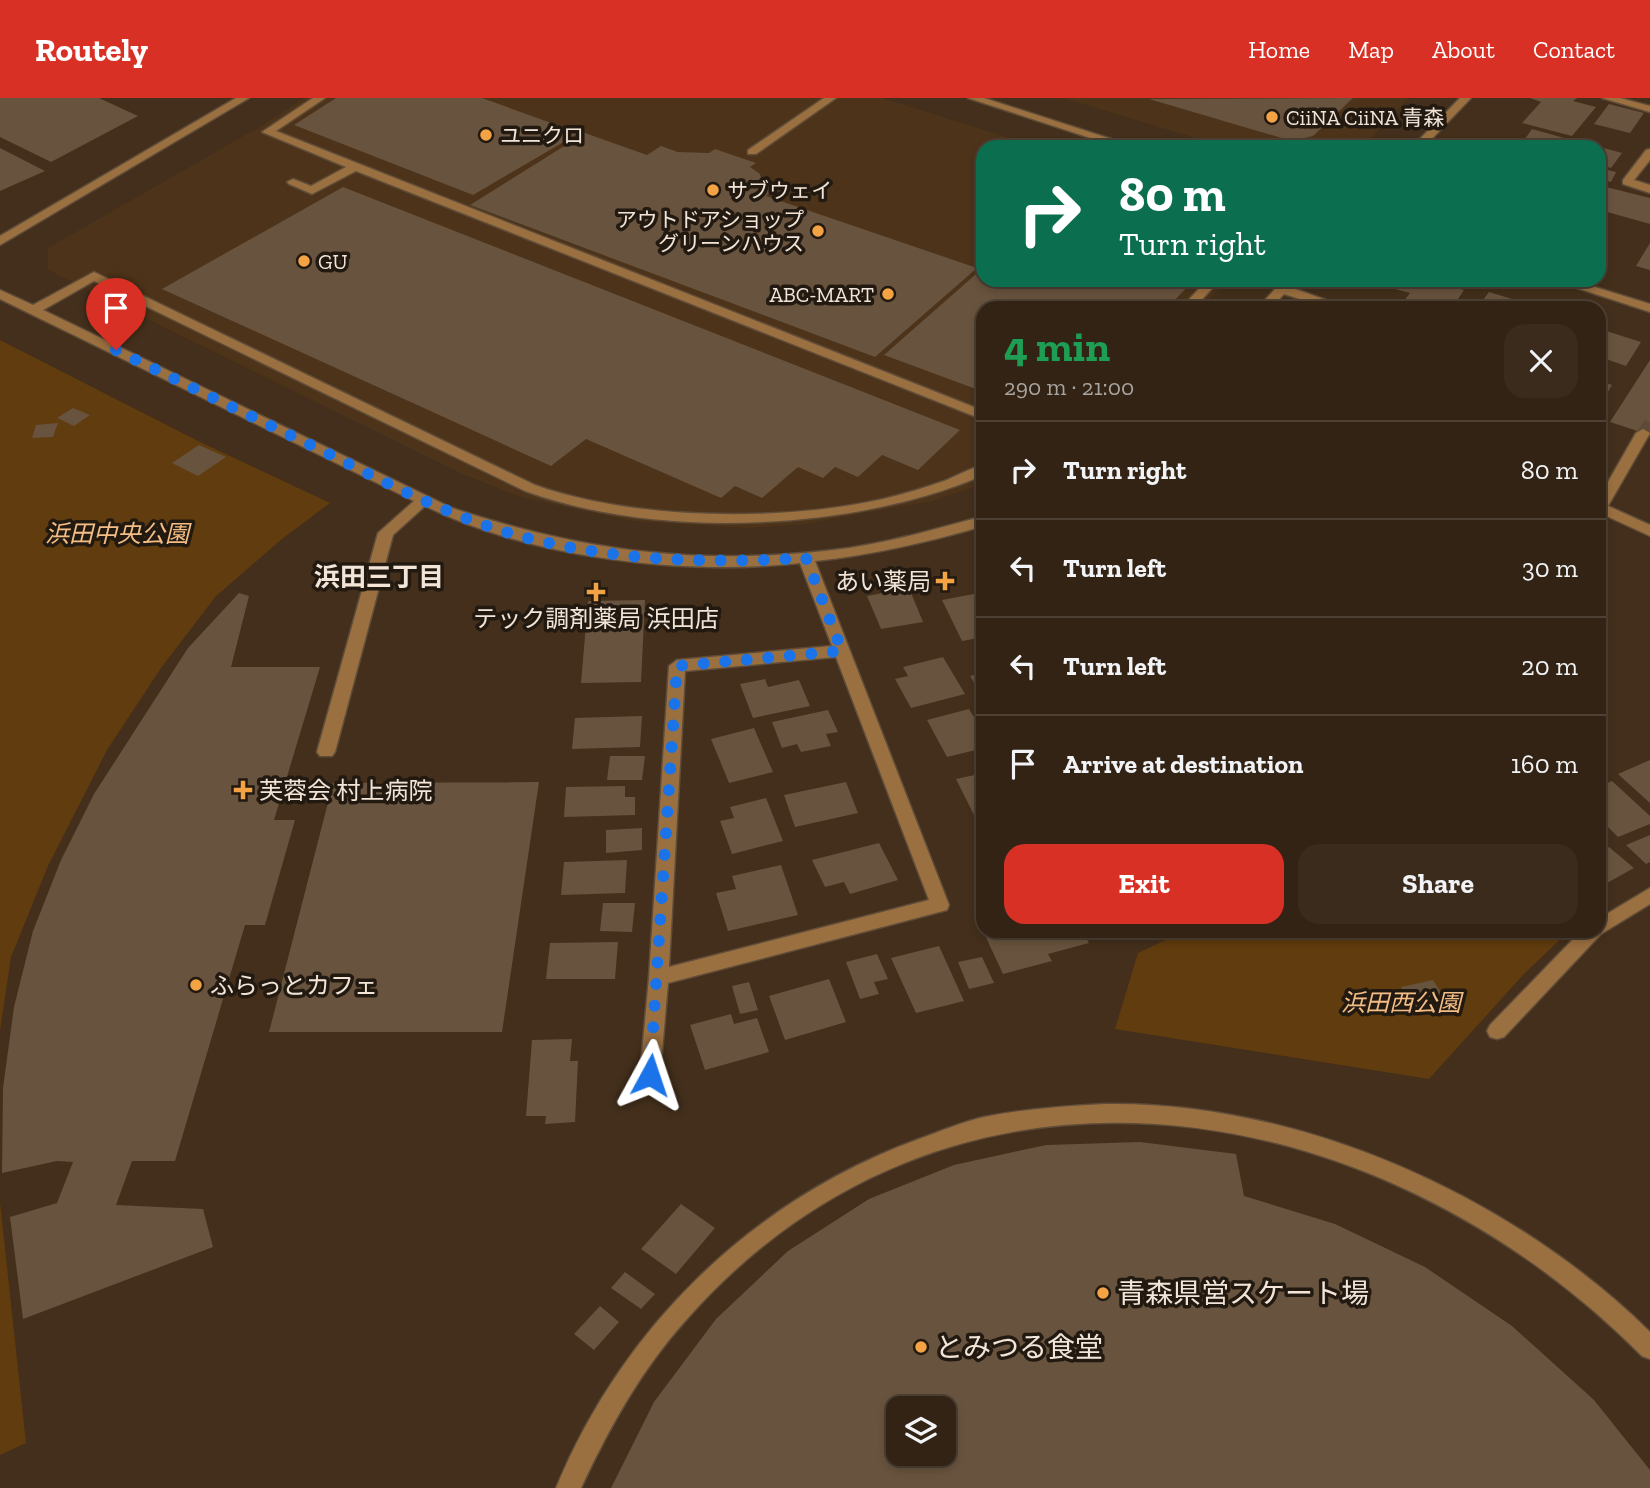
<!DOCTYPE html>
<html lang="en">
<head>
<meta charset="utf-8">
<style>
	:root { --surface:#322314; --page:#3a2b1d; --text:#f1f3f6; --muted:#a8a4a0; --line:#4d4034; --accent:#d93025 }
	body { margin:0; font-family:"Zilla Slab","Noto Sans JP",serif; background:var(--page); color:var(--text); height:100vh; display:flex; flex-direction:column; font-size:26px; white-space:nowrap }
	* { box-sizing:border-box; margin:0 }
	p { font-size:23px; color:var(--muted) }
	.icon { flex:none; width:38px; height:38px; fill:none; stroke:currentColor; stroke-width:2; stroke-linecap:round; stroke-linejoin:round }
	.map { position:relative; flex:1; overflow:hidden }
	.side { position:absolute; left:976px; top:203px; width:630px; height:637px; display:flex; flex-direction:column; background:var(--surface); border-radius:21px; box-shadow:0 4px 10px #0003,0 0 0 2px var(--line) }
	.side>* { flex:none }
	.hud { position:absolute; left:976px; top:42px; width:630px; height:147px; border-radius:21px; box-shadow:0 4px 10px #0003,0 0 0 2px var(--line); background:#0b6e4f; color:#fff; overflow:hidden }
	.fabs { position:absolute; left:886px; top:1298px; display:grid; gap:14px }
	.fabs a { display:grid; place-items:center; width:70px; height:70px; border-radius:14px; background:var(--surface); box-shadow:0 4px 10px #0003,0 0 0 2px var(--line); font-size:35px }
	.pin { position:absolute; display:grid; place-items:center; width:60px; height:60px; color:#fff; margin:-72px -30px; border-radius:50% 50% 50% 0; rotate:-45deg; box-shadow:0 0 7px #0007 }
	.pin .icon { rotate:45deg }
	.me { position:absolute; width:77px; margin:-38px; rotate:5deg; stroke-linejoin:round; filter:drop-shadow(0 0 5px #0008) }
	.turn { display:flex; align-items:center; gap:24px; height:147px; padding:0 28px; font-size:32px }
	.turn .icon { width:91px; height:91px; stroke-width:2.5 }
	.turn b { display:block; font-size:49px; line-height:60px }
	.round { display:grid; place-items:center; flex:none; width:74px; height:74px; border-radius:21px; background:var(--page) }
	.overview { display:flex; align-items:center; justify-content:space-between; height:119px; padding:0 28px }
	h1 { font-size:42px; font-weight:800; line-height:52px; color:#1e9e55 }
	.cta { display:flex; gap:14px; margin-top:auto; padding:14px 28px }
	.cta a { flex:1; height:80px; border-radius:21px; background:var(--accent); color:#fff; font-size:28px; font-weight:800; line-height:80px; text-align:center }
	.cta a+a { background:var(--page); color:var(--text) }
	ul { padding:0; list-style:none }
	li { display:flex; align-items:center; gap:21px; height:98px; padding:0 28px; border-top:2px solid var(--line) }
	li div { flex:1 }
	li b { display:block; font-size:26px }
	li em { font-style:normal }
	header { display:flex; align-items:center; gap:42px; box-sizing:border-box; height:98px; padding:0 35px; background:var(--accent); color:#fff }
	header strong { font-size:33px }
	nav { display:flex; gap:38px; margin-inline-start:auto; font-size:24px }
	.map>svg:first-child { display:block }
	.built { fill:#4c3319 }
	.green { fill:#613c0e }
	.building { fill:#68533e; fill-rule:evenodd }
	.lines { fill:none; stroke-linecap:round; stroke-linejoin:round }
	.minor-tunnel { stroke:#5d4a37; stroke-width:12; stroke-dasharray:12 6; stroke-linecap:butt }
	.minor-casing { stroke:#5f4c39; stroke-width:3 }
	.minor { fill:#9b7040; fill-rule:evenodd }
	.route { stroke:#1a73e8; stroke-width:12; stroke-dasharray:0 21.6 }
	.poi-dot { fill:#f4a344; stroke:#221a11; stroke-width:2.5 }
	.labels { text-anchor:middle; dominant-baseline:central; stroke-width:7; stroke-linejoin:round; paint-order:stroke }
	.far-poi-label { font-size:21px; fill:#f2e5d8; stroke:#221a11; text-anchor:start }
	.park-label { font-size:24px; font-style:italic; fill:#f3bd85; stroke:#221a11 }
	.poi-label { font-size:24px; fill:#f2e5d8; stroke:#221a11; text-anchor:start }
	.neighbourhood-label { font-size:26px; font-weight:bold; fill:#f2e5d8; stroke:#221a11 }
	.near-poi-label { font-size:28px; fill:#f2e5d8; stroke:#221a11; text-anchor:start }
</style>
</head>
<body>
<header>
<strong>Routely</strong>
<nav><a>Home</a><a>Map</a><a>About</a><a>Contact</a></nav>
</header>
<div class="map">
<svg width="1650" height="1390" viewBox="0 0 1650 1390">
	<rect width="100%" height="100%" fill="#432f1b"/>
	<path class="built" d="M304,0h578l157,49h-55v133h244l-28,28h-216l-1,176 -51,17 -127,23 -59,4 -115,-7 -110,-24 -59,-23 -414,-204v-22l218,-125z
		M1063,0h346l-47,49h-137z"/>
	<path class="green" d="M0,242l198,101 132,62 -48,36 -66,57 -55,72 -54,82 -59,116 -37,91 -11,74z
		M1185,833h384l-46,44 -94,104 -314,-50 23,-76z
		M0,1104l26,241 -26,12z"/>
	<path class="building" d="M0,0h99l39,18 -87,46 -51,-25z
		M336,0h146l97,35 -106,62 -179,-70z
		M1353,0l-40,38 -13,3h-15l-136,-40z
		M1530,0h47l-4,3 23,6 -24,29 -50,-13 19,-21z
		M1609,6l35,9 -14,20 -36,-9z
		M1532,31l43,12 -4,6h-69l6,-8 14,4z
		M585,35l62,22 14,-9 17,6 31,1 6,-4 41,14 -6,4 10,7 2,8 15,5 -11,9 211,72 -102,89 -405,-152z
		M1600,49l22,6 -11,15 -11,-3z
		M0,50l45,23 -45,20z
		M1600,70l16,4 -5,10 -11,-3z
		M343,89l617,243 -42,40 -36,-15 -24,22 -23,-10 -12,11 -25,-11 -36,31 -27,-12 -14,12 -135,-59 -35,27 -389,-177z
		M1606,89l44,11v26l-50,-14v-13z
		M1650,145v27l-14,-4z
		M984,169v13h210l-27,28h-183v84l-100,-37z
		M1401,182h30l33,10 -12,18h-24l-24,-7 6,-8 -15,-4z
		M1489,194l49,15 -1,1h-60z
		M1600,231l41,13 -15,24 -20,-7 -3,4 -3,-1z
		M1650,262v75l-40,-13z
		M1600,283l12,4 -12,20z
		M73,310l17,7 -16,11 -17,-8z
		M58,325l-5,14 -21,1 4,-13z
		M199,347l27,12 -28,19 -26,-13z
		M909,490l14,34 -42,7 -14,-33z
		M984,494v45l-22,4 -20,-41z
		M239,495l10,3 -18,71h89l-46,153h21l-30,105h-20l-70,236h-43l-16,44 87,4 10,38 -190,72 -13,-102 47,-14 16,-41 -16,-1 -55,12 1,-85 11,-81 19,-76 28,-71 33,-66 94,-146z
		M645,502l-4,82 -60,1 7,-82z
		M943,559l22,37 -54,14 -16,-29 13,-3 -5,-9z
		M984,574v27l-14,-23z
		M765,581l3,8 31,-7 11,26 -57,12 -13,-34z
		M969,611l15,24v15l-37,9 -20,-37z
		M828,612l10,22 -12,2 5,12 -30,6 -4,-8 -15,4 -10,-26z
		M642,618l-2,31 -68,2 3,-31z
		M754,630l19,44 -44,11 -18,-44z
		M610,658h35l-3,24h-35z
		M1650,662v43l-32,-29z
		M984,675v49l-6,1 -22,-44z
		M1612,683l38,35v8l-32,13 -18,-18v-33z
		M539,684l-37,250h-233l64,-249z
		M846,684l12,31 -63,14 -11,-32z
		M625,688v11h10v18l-71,2 2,-30z
		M766,700l17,43 -51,13 -12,-33 14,-3 -4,-11z
		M642,730v22l-36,3v-23z
		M1650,737v27l-4,2 -20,-19z
		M879,745l19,37 -48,14 -6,-12 -19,5 -13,-27z
		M1609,749l25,21 -27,15 -7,-7v-24z
		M627,762l-2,33 -64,2 3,-33z
		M781,767l17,50 -70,16 -12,-38 20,-4 -4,-13z
		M603,805h32l-3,29 -32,-1z
		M983,833h99l7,12 -41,11 4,7 -49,13z
		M618,844l-3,37h-69l4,-36z
		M939,848l25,55 -48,12 -25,-55z
		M877,856l11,25 -14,3 5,12 -19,5 -14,-37z
		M982,859l12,26 -25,6 -11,-27z
		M829,881l17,43 -61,18 -16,-44z
		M1433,882l15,23 -34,7 -13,-23z
		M749,884l9,28 -18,4 -8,-28z
		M731,916l3,10 23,-6 12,34 -64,18 -15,-45z
		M572,941l-2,22h8l-3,61 -30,2 1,-8h-20l6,-76z
		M1140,1044l96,12 8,42 91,28 90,43 87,59 82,74 56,70v18h-1039l43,-86 62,-83 72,-68 81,-52 85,-34 92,-20zM898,1311h45v45h-45z
		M681,1106l34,24 -39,46 -35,-25z
		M625,1174l30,22 -14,15 -30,-21z
		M600,1208l19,16 -25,28 -20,-16z"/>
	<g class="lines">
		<path class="minor-tunnel" d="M1643,335l7,-10"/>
		<g class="minor-casing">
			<path id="minor" d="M236,0h13l-249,147v-9z
				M313,0h12l-49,33 708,280v9l-628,-249 -44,23 -23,-10 -2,-2 6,-3 18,7 35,-19 -84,-35z
				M824,0h12l-80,56h-8v-4z
				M968,0h16l152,49h-18z
				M1460,0h11l-47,49h-12z
				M1602,0h18l30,8v6z
				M1650,51v11l-16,20 16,5v8l-27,-9v-4l23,-30z
				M94,174l441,213c98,35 247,37 348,14 21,-5 41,-11 61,-18 13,-5 26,-13 40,-16v10c-130,56 -326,65 -459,16l-431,-210 -51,29 409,198c136,45 255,59 397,40 46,-7 90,-20 135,-32v10c-56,16 -111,29 -169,35l134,344 -2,5 -279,73 -8,92 -3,6 -7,3 -7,-3 -3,-6 9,-98 20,-311 8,-6 155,-14 -32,-83c-116,13 -269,-5 -375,-57l-32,29 -58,217 -3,4h-12l-3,-4 61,-219 36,-32 -414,-202v-9l33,15zM836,559l93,243 -260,67 16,-296z
				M1207,182h13l-26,28h-13z
				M1283,182h10l-3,7 58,21h-19l-45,-14 -13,14h-13z
				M1553,182h19l78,24v8z
				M1643,331l7,4 -42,73 42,19v11l-50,-23v-17l36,-63z
				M1650,790v16l-49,30 -97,103 -7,2 -7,-2 -3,-6 3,-6 91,-94h19v-13z
				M1105,1006c195,-3 407,92 545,228v27l-8,-3c-264,-266 -689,-339 -956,-36 -45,50 -77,108 -105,168h-25c67,-162 198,-289 363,-349 22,-8 43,-17 65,-22 40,-8 81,-11 121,-13z"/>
		</g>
		<use href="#minor" class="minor"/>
	</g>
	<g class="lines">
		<path class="route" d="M116,252c72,36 143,70 215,105 60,30 120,62 185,80 95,26 192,29 290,23l36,93 -165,15 -27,409"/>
	</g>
	<g class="poi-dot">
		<circle cx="1272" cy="19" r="7"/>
		<circle cx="486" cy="37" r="7"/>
		<circle cx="713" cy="92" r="7"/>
		<circle cx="818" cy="133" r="7"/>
		<circle cx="304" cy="163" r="7"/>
		<circle cx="888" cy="196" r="7"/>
		<path d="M941.5 472.5h7v7h7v7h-7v7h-7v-7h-7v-7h7z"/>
		<path d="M592.5 483.5h7v7h7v7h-7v7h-7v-7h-7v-7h7z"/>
		<path d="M239.5 681.5h7v7h7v7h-7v7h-7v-7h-7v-7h7z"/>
		<circle cx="196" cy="887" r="7"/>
		<circle cx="1103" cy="1195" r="7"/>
		<circle cx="921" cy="1249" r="7"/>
	</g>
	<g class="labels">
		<g class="far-poi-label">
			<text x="1286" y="19">CiiNA CiiNA 青森</text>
			<text x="500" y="37">ユニクロ</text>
			<text x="727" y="92">サブウェイ</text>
			<text x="804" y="121" text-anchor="end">アウトドアショップ<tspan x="804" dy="24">グリーンハウス</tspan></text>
			<text x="318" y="163">GU</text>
			<text x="874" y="196" text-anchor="end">ABC-MART</text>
		</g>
		<g class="park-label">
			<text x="117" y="435">浜田中央公園</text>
			<text x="1401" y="904">浜田西公園</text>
		</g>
		<g class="poi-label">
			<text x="931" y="483" text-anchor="end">あい薬局</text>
			<text x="596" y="520" text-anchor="middle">テック調剤薬局 浜田店</text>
			<text x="259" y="692">芙蓉会 村上病院</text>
			<text x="210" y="887">ふらっとカフェ</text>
		</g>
		<g class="neighbourhood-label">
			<text x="379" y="479">浜田三丁目</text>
		</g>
		<g class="near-poi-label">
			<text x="1117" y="1195">青森県営スケート場</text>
			<text x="935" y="1249">とみつる食堂</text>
		</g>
	</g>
</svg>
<div class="fabs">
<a><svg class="icon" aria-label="layers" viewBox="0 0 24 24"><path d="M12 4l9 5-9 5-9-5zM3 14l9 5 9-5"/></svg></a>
</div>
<div class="pin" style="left:116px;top:252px;background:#d93025"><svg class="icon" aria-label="arrive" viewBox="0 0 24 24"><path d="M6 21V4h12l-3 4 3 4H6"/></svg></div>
<svg class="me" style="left:650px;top:977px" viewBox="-20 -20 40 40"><path d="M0-17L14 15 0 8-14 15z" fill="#1a73e8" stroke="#fff" stroke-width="4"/></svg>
<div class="hud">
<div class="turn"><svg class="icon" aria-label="right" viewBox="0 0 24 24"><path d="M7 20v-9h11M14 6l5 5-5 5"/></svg><div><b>80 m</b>Turn right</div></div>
</div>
<section class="side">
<div class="overview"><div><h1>4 min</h1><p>290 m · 21:00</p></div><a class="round"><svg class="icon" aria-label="close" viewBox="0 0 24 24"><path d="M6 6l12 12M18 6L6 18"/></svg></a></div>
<ul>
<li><svg class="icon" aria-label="right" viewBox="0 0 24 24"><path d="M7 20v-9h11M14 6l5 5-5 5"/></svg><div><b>Turn right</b></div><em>80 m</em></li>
<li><svg class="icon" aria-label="left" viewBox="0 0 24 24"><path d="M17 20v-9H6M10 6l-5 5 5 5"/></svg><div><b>Turn left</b></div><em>30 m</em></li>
<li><svg class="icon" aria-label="left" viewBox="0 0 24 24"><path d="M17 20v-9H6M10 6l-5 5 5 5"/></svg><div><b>Turn left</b></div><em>20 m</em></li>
<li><svg class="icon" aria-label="arrive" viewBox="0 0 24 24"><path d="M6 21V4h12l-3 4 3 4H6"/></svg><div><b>Arrive at destination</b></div><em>160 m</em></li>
</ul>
<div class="cta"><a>Exit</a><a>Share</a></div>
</section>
</div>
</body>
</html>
